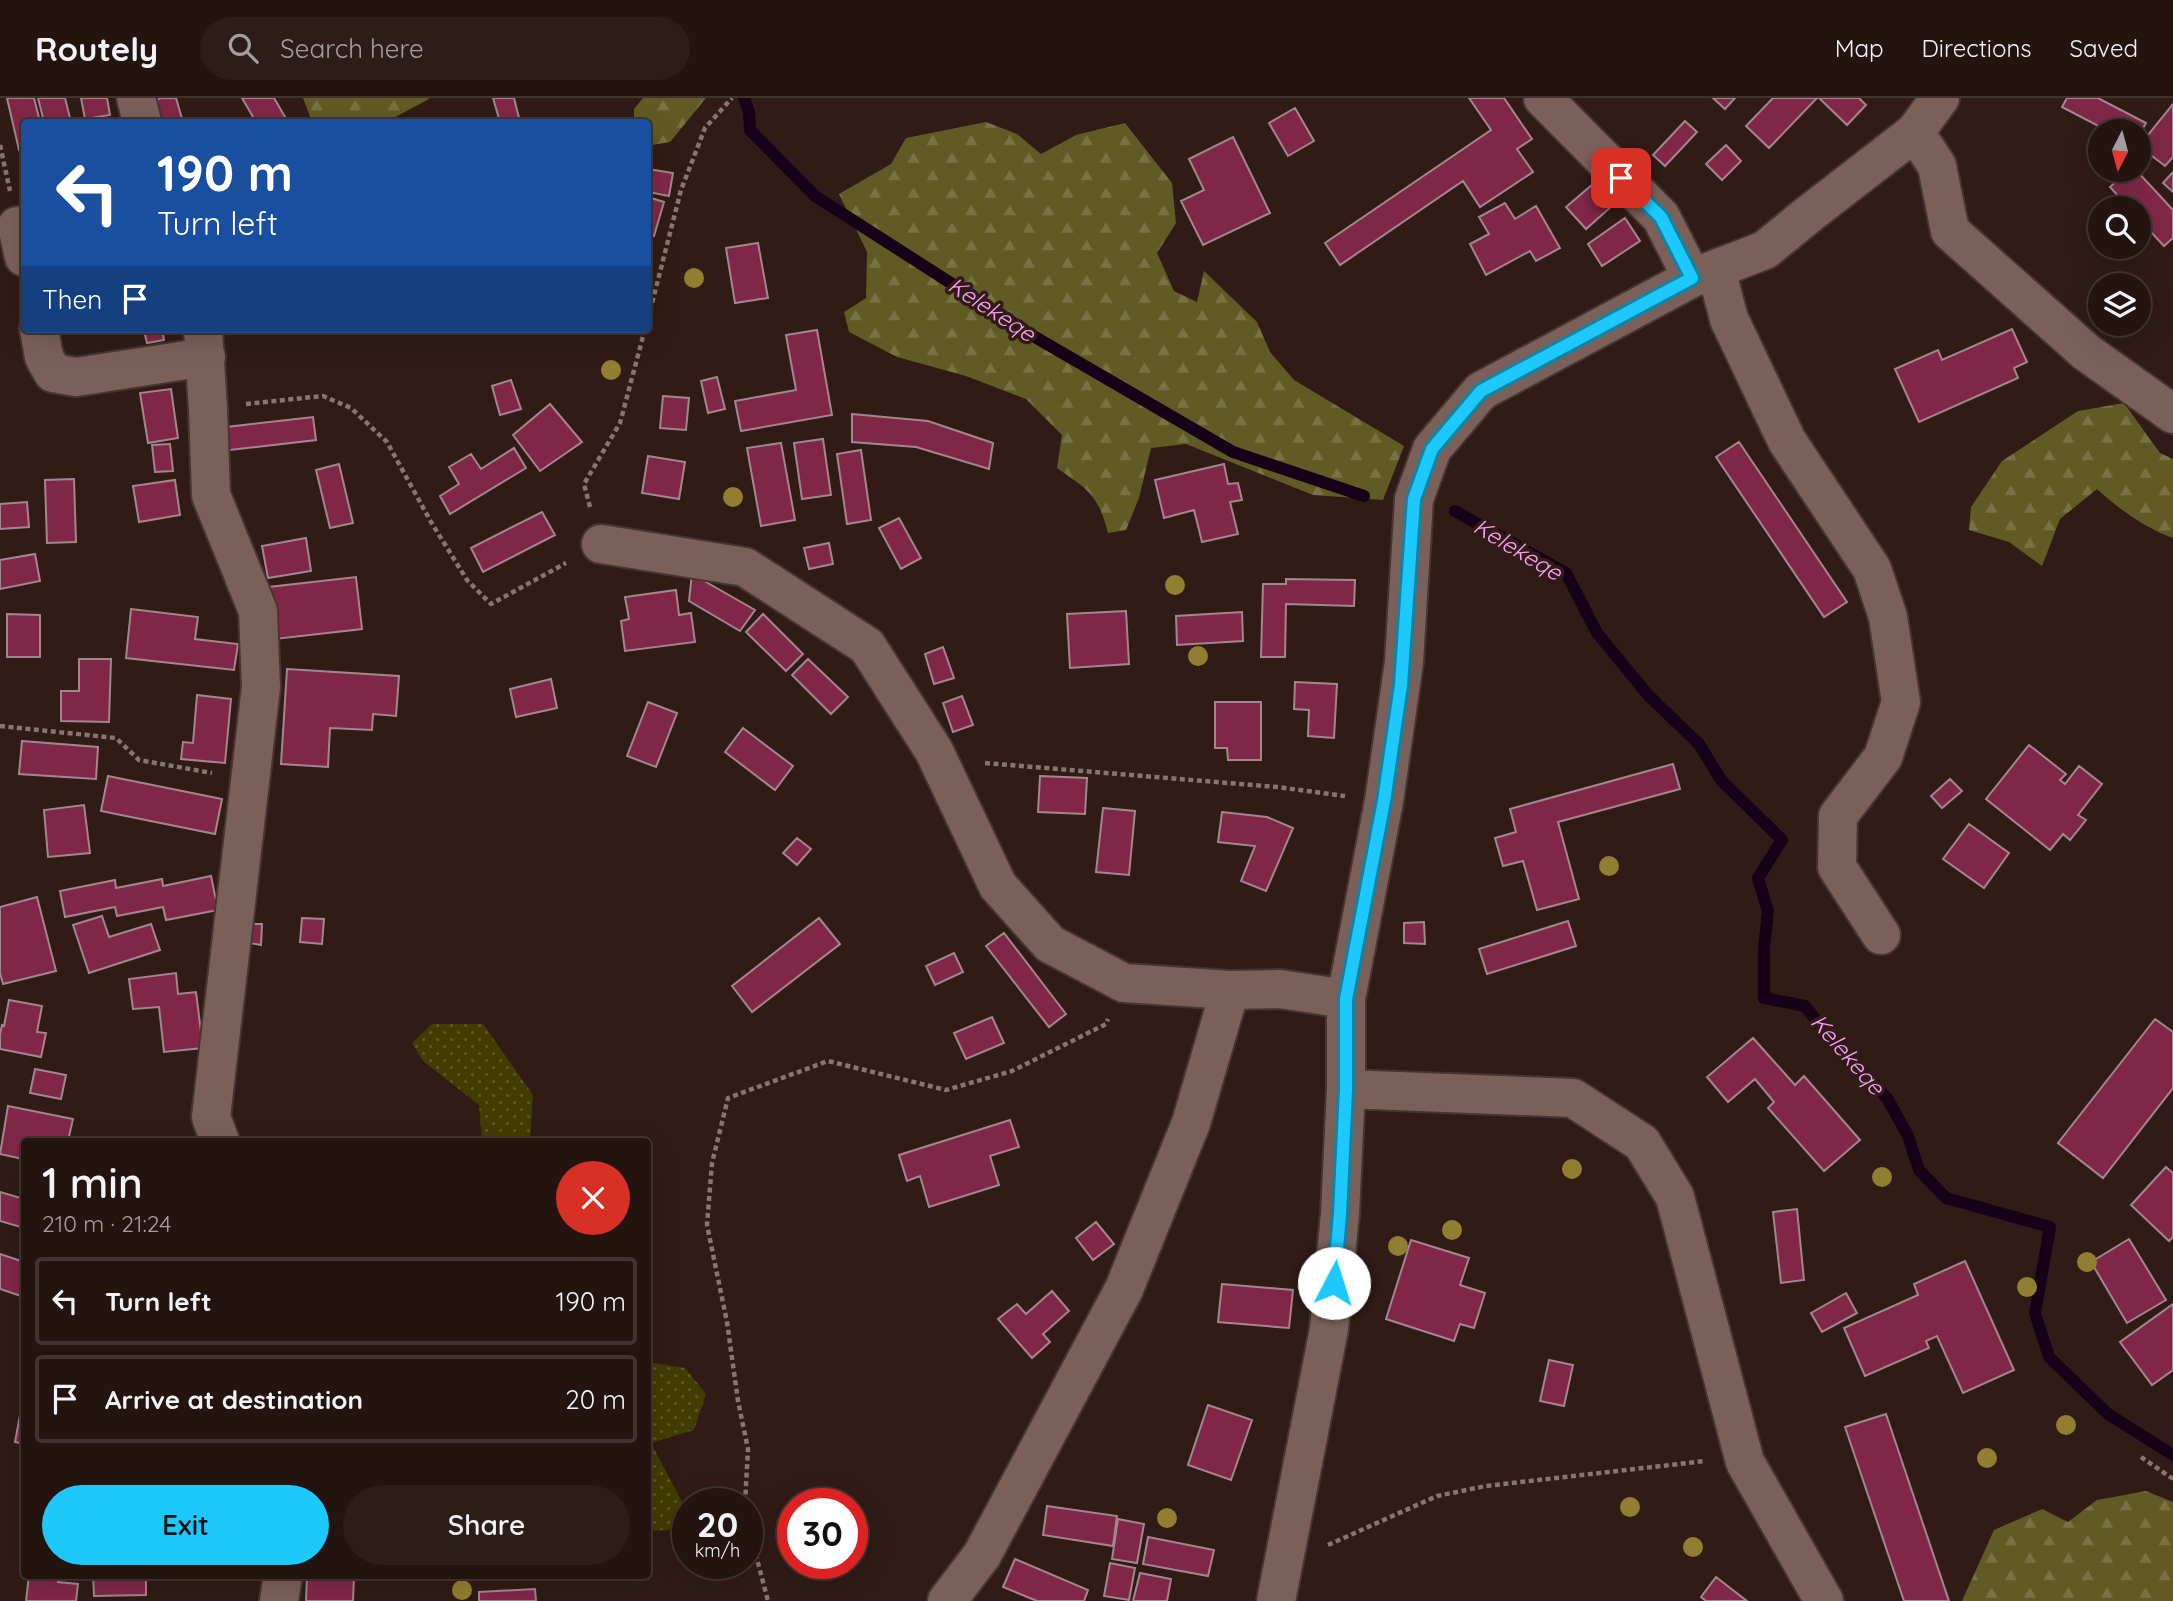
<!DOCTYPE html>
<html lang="en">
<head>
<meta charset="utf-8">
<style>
	:root { --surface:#241410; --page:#2c1d19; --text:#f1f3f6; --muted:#a39e9f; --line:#413330; --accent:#1dc9fc }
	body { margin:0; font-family:Quicksand,sans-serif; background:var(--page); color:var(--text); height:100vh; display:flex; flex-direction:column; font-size:26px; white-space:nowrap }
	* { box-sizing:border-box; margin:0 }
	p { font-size:23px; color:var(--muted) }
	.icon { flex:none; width:38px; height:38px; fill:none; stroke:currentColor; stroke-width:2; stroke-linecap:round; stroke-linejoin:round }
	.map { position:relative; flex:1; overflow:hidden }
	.sheet { position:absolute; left:21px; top:1040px; width:630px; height:441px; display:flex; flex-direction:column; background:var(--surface); border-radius:7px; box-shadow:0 7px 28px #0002,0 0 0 2px var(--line) }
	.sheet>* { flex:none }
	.guide { position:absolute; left:21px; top:21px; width:630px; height:214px; border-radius:7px; box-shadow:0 7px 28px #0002,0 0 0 2px var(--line); background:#1a4fa0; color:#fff; overflow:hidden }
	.needle { width:46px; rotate:186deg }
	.buttons { position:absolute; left:2088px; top:21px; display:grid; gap:14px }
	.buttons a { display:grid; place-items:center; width:63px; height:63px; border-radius:50%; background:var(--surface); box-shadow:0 7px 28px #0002,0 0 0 2px var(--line); font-size:35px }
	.speed { position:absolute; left:672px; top:1390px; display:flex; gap:14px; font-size:35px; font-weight:700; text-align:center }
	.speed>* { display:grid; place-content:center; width:91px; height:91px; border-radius:50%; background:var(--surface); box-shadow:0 7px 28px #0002,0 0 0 2px var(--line); line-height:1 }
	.speed small { font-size:18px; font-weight:400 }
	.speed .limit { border:10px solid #d22; background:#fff; color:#111 }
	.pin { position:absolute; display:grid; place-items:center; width:60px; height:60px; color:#fff; margin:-30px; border-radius:14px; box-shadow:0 4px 10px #0006 }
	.me { position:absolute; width:77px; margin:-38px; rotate:5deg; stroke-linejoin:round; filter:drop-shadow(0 0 5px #0008) }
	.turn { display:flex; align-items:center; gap:24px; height:147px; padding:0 21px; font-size:32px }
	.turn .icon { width:91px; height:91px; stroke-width:2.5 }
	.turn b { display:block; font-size:49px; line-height:60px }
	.then { display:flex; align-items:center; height:66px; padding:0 21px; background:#0003; gap:14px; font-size:26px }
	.round { display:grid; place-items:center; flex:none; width:74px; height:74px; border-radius:37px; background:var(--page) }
	.summary { display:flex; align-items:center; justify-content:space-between; height:119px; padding:0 21px }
	h1 { font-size:42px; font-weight:600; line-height:52px }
	.primary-button { display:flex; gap:14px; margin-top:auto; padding:14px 21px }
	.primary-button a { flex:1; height:80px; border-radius:42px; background:var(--accent); color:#111; font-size:28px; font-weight:600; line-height:80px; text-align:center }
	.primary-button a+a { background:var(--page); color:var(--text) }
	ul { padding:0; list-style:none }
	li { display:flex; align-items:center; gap:21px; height:88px; margin:0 14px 10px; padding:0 7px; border:4px solid var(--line); border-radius:7px }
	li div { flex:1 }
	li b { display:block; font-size:26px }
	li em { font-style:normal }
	header { display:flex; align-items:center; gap:42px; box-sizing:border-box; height:98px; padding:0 35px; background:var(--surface); border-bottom:2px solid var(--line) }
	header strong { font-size:33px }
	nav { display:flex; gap:38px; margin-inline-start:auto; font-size:24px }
	.search { width:490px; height:63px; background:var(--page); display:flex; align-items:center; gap:18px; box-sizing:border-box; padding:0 24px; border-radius:38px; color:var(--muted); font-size:26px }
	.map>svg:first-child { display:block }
	.grass { fill:url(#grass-dots) }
	.forest { fill:url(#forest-firs) }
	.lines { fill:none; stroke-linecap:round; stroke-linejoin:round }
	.stream { stroke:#180019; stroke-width:12 }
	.building { fill:#802748; stroke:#a2868d; stroke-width:2 }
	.minor-casing { stroke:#463532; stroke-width:42 }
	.path { stroke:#877570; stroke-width:4.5; stroke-dasharray:5 3.5; stroke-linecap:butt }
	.minor { stroke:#7a6059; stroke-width:38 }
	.tree { fill:#907f30 }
	.route-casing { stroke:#1383a4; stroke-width:18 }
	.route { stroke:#1dc9fc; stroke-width:12 }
	.labels { text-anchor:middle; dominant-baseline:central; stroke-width:7; stroke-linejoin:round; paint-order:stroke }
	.water-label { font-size:23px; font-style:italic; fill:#f99ff8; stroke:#301b16 }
</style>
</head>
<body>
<header>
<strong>Routely</strong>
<div class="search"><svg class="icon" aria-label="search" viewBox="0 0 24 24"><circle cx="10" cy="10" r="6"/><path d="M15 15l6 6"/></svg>Search here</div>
<nav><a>Map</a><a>Directions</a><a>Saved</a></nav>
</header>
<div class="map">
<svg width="2173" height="1503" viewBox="0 0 2173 1503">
	<defs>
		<pattern id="grass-dots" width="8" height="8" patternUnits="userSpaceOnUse" patternTransform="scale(1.75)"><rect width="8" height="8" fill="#423c00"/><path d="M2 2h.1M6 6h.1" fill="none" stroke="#5d5825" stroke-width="1.8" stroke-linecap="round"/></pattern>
		<pattern id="forest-firs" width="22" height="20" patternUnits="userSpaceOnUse" patternTransform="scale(1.75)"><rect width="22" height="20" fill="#605b24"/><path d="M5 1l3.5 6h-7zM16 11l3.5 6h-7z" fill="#777243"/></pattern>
	</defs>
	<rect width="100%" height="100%" fill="#301b16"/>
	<path class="grass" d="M432,926h51l50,71 -3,46h-48l-3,-36 -56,-44 -11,-18z
		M648,1264l37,6 21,26 -12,36 -43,13 37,70v16l-40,2z"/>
	<path class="forest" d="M303,0h126v1l-43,23h-74z
		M643,0h63l-36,44 -18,3 -4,-3v-20h-14v-13z
		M986,24l31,12 24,20 35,-19 49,-12 47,60 4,40 -19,30 17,38 23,11 7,-31 53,51 13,30 24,28 110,66 -21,54 -70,-5 -127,-51 -35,4 -12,50 -13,32 -18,3c-10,-39 -20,-43 -51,-65l5,-33 -36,-36 -60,-23 -69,-19 -48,-25 -5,-20 22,-14 1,-46 -28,-58 52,-30 15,-26z
		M2124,305l36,50 13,6v79c-28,-10 -54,-29 -76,-49l-37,30 -18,47 -33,-24 -40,-12 2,-23 31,-46 76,-50z
		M2146,1393l27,11v99h-211l32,-71 48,-21 26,13 29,-22z"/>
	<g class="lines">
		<path class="stream" d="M744,0l5,14 1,18 65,66 220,141 198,115 131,44
			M1455,413l111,62 31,60 52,63 50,48 22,36 61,60 -24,38 10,33 -4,36v51l41,8 22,28 60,64 21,38 11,34 27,28 104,29 -15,86 14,44 59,57 65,41"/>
	</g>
	<path class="building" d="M7,0h27l6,24h-16v26l-5,2z
		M38,0h27l6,24h-27z
		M81,0h26l3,17 -25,4z
		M161,0h15l7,24h-23l-8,-21z
		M242,0h32l14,24h-32z
		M493,0h21l6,24h-20z
		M1469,0h35l28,41 -15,10 16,23 -53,35 -17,-26 -123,84 -15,-22 166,-113z
		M1713,0h22l-10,11z
		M1773,0h44l-48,50 -23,-22z
		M1819,0h40l7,7 -19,20z
		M2067,0h31l48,25 -8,14v-6h-30l-46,-24z
		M2173,6v53l-8,9 -26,-20z
		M1295,10l19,33 -26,15 -19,-33z
		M1685,23l12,11 -32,34 -12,-11z
		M1233,39l37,76 -67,32 -22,-44 23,-11 -15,-31z
		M1726,47l15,16 -19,19 -16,-16z
		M648,71l25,4 -4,23 -21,-4z
		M2129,72h7l37,40v28l-9,8 -26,-28v-10h-9l-19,-21z
		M2173,74v20l-10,-9z
		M1593,86l19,22 -26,23 -20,-22z
		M648,99l16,5 -10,34 -6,-2z
		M1505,105l10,16 21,-13 24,42 -24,13 -6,-10 -44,24 -16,-31 19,-10 -10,-17z
		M1625,120l15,23 -38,25 -14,-22z
		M758,145l10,55 -33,5 -9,-55z
		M162,231l2,11 -17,3 -3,-12z
		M2012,231l15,33 -13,6 4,10 -99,44 -24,-53 43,-19 4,10z
		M817,232l15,85 -91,16 -6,-30 61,-11 -10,-55z
		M717,279l8,32 -17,4 -7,-32z
		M511,282l10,29 -21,6 -8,-29z
		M171,291l7,49 -30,5 -8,-50z
		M663,298l26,2 -3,32 -26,-2z
		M550,306l32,38 -42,29 -27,-36z
		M852,316l76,7 65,22 -4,26 -73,-22 -64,-5z
		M313,319l3,23 -95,11 -3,-23z
		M823,341l8,56 -29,4 -8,-56z
		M1739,344l108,160 -23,15 -108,-160z
		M781,345l14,77 -34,6 -14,-78z
		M170,346l3,27 -18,1 -3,-27z
		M514,350l12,20 -76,46 -10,-18 19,-12 -10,-17 22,-13 10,15z
		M861,352l10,70 -24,4 -10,-70z
		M648,358l37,6 -6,37 -37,-6z
		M339,366l14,59 -23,5 -14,-58z
		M1224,366l4,20 10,-1 4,17 -12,2 8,32 -36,8 -8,-32 -30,8 -9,-38z
		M74,381l2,63 -29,1 -2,-63z
		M175,382l5,35 -41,7 -6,-36z
		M27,404l2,25 -29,2v-25z
		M542,414l13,23 -72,37 -12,-24z
		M899,420l22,40 -20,11 -22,-41z
		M306,440l5,33 -43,7 -6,-32z
		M829,445l4,21 -24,5 -5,-21z
		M35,456l5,27 -40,8v-29z
		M692,476l63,36 -15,21 -51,-30z
		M356,479l6,52 -87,10 -6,-52z
		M1286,481l69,1 -1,26 -68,-2 -1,53h-24l2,-73h23z
		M676,492l3,25 12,-2 4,29 -70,9 -4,-30 8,-2 -4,-22z
		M131,511l67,8 -3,22 43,5 -4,26 -108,-12z
		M1126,513l3,53 -59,4 -3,-54z
		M1242,514l1,29 -66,4 -1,-29z
		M7,516l33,1v42h-33z
		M763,516l40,40 -17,17 -40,-39z
		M943,549l11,31 -20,6 -9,-30z
		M79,561h32l-2,63 -48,-1v-30h18z
		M808,561l40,38 -17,17 -39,-39z
		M287,571l112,7 -3,40 -23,-2 -1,16 -42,-2 -2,39 -47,-3z
		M551,581l6,29 -41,9 -6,-28z
		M1295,584l42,2 -3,54 -26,-2 1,-26 -15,-1z
		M197,597l34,4 -6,64 -44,-4 2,-17 10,1z
		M962,598l11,29 -20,7 -10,-29z
		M648,604l29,11 -21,54 -29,-11z
		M1215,604h46v58h-33l-1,-12h-12z
		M743,630l50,38 -18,24 -50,-38z
		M22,643l76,6 -2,32 -77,-5z
		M2029,647l37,29 -6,6 5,4 14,-18 23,18 -24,31 8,5 -16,20 -7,-6 -13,16 -64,-51z
		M1673,666l7,25 -122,33 21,77 -42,11 -14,-49 -20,5 -8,-28 21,-6 -6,-23z
		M108,678l114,23 -7,35 -114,-23z
		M1040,678l47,2 -2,36 -47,-2z
		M1950,681l12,12 -20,17 -11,-12z
		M84,707l6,48 -42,4 -4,-47z
		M1103,710l32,3 -6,64 -33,-3z
		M1222,714l45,5 26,11 -27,63 -25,-10 14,-35 -37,-4z
		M1969,726l40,29 -25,35 -41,-29z
		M797,740l14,11 -14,16 -14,-12z
		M211,778l7,34 -52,10 -3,-13 -46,9 -2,-9 -50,10 -5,-26 55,-11 1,8 46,-9 1,7z
		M37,799l19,74 -53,13 -3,-11v-66z
		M102,818l7,21 42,-13 9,26 -71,23 -16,-48z
		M302,820l22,1 -2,25 -22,-2z
		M819,820l21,26 -88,68 -20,-26z
		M1568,823l8,25 -89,28 -8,-25z
		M1424,824l1,22 -21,-1v-20z
		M251,826h11l-1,21 -12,-2z
		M1004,835l62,81 -17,13 -63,-81z
		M954,855l9,19 -28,13 -9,-19z
		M176,875l2,21 18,-2 7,56 -39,4 -5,-45 -26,2 -4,-30z
		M9,902l33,6 -5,26 9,1 -5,24 -41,-8v-15l2,-9 2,1z
		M992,919l12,26 -38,16 -12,-26z
		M2155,921l18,13v56l-70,90 -45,-35z
		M1753,940l42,47 9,-9 56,64 -36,31 -56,-63 6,-6 -19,-23 -27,23 -21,-25z
		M35,971l31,6 -5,24 -31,-6z
		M8,1008l65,13 -5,22h-44l-1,18 -23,-5z
		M1010,1022l9,27 -29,9 9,29 -70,22 -9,-31 -13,5 -8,-26z
		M2166,1069l7,6v64l-4,4 -38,-36z
		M0,1094l24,7v29l-24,-7z
		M1797,1111l7,71 -23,3 -8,-71z
		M1096,1124l18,22 -21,16 -17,-22z
		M2129,1141l37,61 -39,23 -36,-61z
		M1411,1142l58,18 -9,27 25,8 -11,35 -14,-4 -6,17 -68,-22z
		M0,1156l24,8v35l-24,-8z
		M1965,1163l49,109 -51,23 -26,-57 -11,5 3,7 -64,28 -21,-48 74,-33 -4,-11z
		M1222,1186l71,6 -4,38 -71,-6z
		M1052,1193l17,20 -26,23 7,8 -18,16 -34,-39 19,-15 9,10z
		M1846,1195l11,20 -35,19 -11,-19z
		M2173,1206v66l-21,15 -32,-43z
		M1549,1262l24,5 -9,41 -24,-5z
		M24,1296v50l-9,-2z
		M1208,1307l44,15 -21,60 -43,-15z
		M1886,1316l63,187h-45l-59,-174z
		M1047,1408l70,10 -4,30 -70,-11z
		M1118,1421l26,5 -7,39 -25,-4z
		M1148,1439l66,13 -6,26 -65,-12z
		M1015,1461l73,31 -4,11h-47l-34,-14z
		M1110,1465l25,5 -6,32 -25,-4z
		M1140,1475l31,6 -4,22h-34z
		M29,1477h30l-1,7 20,2 -2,17h-50z
		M93,1477h53v20l-52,1z
		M307,1478l47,1 -1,24h-47z
		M1716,1479l31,24h-41l-5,-4z
		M535,1491l1,12h-57v-9z"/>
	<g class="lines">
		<g class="minor-casing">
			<path id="minor" d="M136,0l6,24
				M1543,0l118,119 31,61
				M1915,34l22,34 13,65 136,121 87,62
				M17,128l7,31
				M1716,171l13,50 58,122 85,128 16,48 13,85 -18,55 -45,59 -1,51 44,68
				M39,231l5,28 9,16 23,4 130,-20
				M203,231l5,80 3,86 47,116 3,76 -50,430 9,24
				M601,446l144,23 122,79 67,105 64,135 52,58 74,39 106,7 50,-1 66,10
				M1346,991l227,9 69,45 33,54 70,265 79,139
				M279,1503l4,-26
				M947,1503l35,-46 142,-266 67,-166 39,-133
				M1276,1503l53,-272 11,-115 6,-125v-90l38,-198 20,-139 10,-163 18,-50 49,-58 211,-113 73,-28 44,-36 106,-82 25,-34"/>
		</g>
		<path class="path" d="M0,47l10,46
			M648,221l33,-129 24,-62 27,-30
			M246,306l77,-8 28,12 36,34 44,80 36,58 24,24 75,-41
			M590,409l-6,-23 36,-61 25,-94
			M0,628l116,12 23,22 73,13
			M985,665l292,24 68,9
			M2141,1359l32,22
			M745,1405l3,-54 -10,-48 -11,-79 -20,-97 5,-62 16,-65 100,-37 118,29 66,-19 94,-47 2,-5
			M747,1423l21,80
			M1328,1447l109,-49 49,-10 219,-25"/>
		<use href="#minor" class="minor"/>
	</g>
	<g class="tree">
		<circle cx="694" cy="180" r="10"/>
		<circle cx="611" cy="272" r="10"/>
		<circle cx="733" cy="399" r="10"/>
		<circle cx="1175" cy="487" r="10"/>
		<circle cx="1198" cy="558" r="10"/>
		<circle cx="1609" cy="768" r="10"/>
		<circle cx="1572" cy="1071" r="10"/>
		<circle cx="1882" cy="1079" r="10"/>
		<circle cx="1452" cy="1132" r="10"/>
		<circle cx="1398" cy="1148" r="10"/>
		<circle cx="2087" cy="1164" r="10"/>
		<circle cx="2027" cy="1189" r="10"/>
		<circle cx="2066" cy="1327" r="10"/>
		<circle cx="1987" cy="1360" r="10"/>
		<circle cx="1630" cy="1409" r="10"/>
		<circle cx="1167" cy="1420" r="10"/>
		<circle cx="1693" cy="1449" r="10"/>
		<circle cx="462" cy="1492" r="10"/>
	</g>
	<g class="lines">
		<g class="route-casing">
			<path id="route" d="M1334,1185l6,-69 6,-125v-90l38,-198 17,-116 13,-186 18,-50 49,-58 211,-113 -31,-61 -40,-39"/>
		</g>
		<use href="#route" class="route"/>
	</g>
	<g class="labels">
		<g class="water-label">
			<text transform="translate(992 211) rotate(33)">Kelekeqe</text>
			<text transform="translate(1518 451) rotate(31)">Kelekeqe</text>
			<text transform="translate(1848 956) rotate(49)">Kelekeqe</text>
		</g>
	</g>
</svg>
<div class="buttons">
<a><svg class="needle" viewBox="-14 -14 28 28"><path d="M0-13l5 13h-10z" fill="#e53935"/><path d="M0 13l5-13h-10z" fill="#a39e9f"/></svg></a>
<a><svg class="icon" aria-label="search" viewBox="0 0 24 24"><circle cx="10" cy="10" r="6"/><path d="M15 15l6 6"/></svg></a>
<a><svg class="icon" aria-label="layers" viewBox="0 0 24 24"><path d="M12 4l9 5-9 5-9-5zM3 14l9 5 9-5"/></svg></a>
</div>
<div class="speed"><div>20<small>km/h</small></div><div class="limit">30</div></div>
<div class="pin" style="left:1621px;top:80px;background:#d93025"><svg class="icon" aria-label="arrive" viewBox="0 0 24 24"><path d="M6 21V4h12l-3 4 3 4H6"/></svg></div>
<svg class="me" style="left:1334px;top:1185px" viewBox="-20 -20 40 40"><circle r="19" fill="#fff"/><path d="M0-13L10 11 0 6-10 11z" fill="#1dc9fc"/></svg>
<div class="guide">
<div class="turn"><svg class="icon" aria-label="left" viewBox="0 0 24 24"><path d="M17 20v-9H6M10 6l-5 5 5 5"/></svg><div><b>190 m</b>Turn left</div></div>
<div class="then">Then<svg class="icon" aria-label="arrive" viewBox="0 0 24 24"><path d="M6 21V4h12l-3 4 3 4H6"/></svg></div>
</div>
<section class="sheet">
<div class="summary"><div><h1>1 min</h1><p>210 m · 21:24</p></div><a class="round" style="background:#d93025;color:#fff"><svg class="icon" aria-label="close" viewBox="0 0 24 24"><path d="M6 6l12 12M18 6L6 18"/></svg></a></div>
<ul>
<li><svg class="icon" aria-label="left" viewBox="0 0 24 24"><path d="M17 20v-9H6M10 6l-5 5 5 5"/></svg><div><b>Turn left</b></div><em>190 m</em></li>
<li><svg class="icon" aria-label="arrive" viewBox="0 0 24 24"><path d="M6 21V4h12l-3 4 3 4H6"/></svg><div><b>Arrive at destination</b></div><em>20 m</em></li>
</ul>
<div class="primary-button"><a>Exit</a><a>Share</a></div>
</section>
</div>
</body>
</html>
